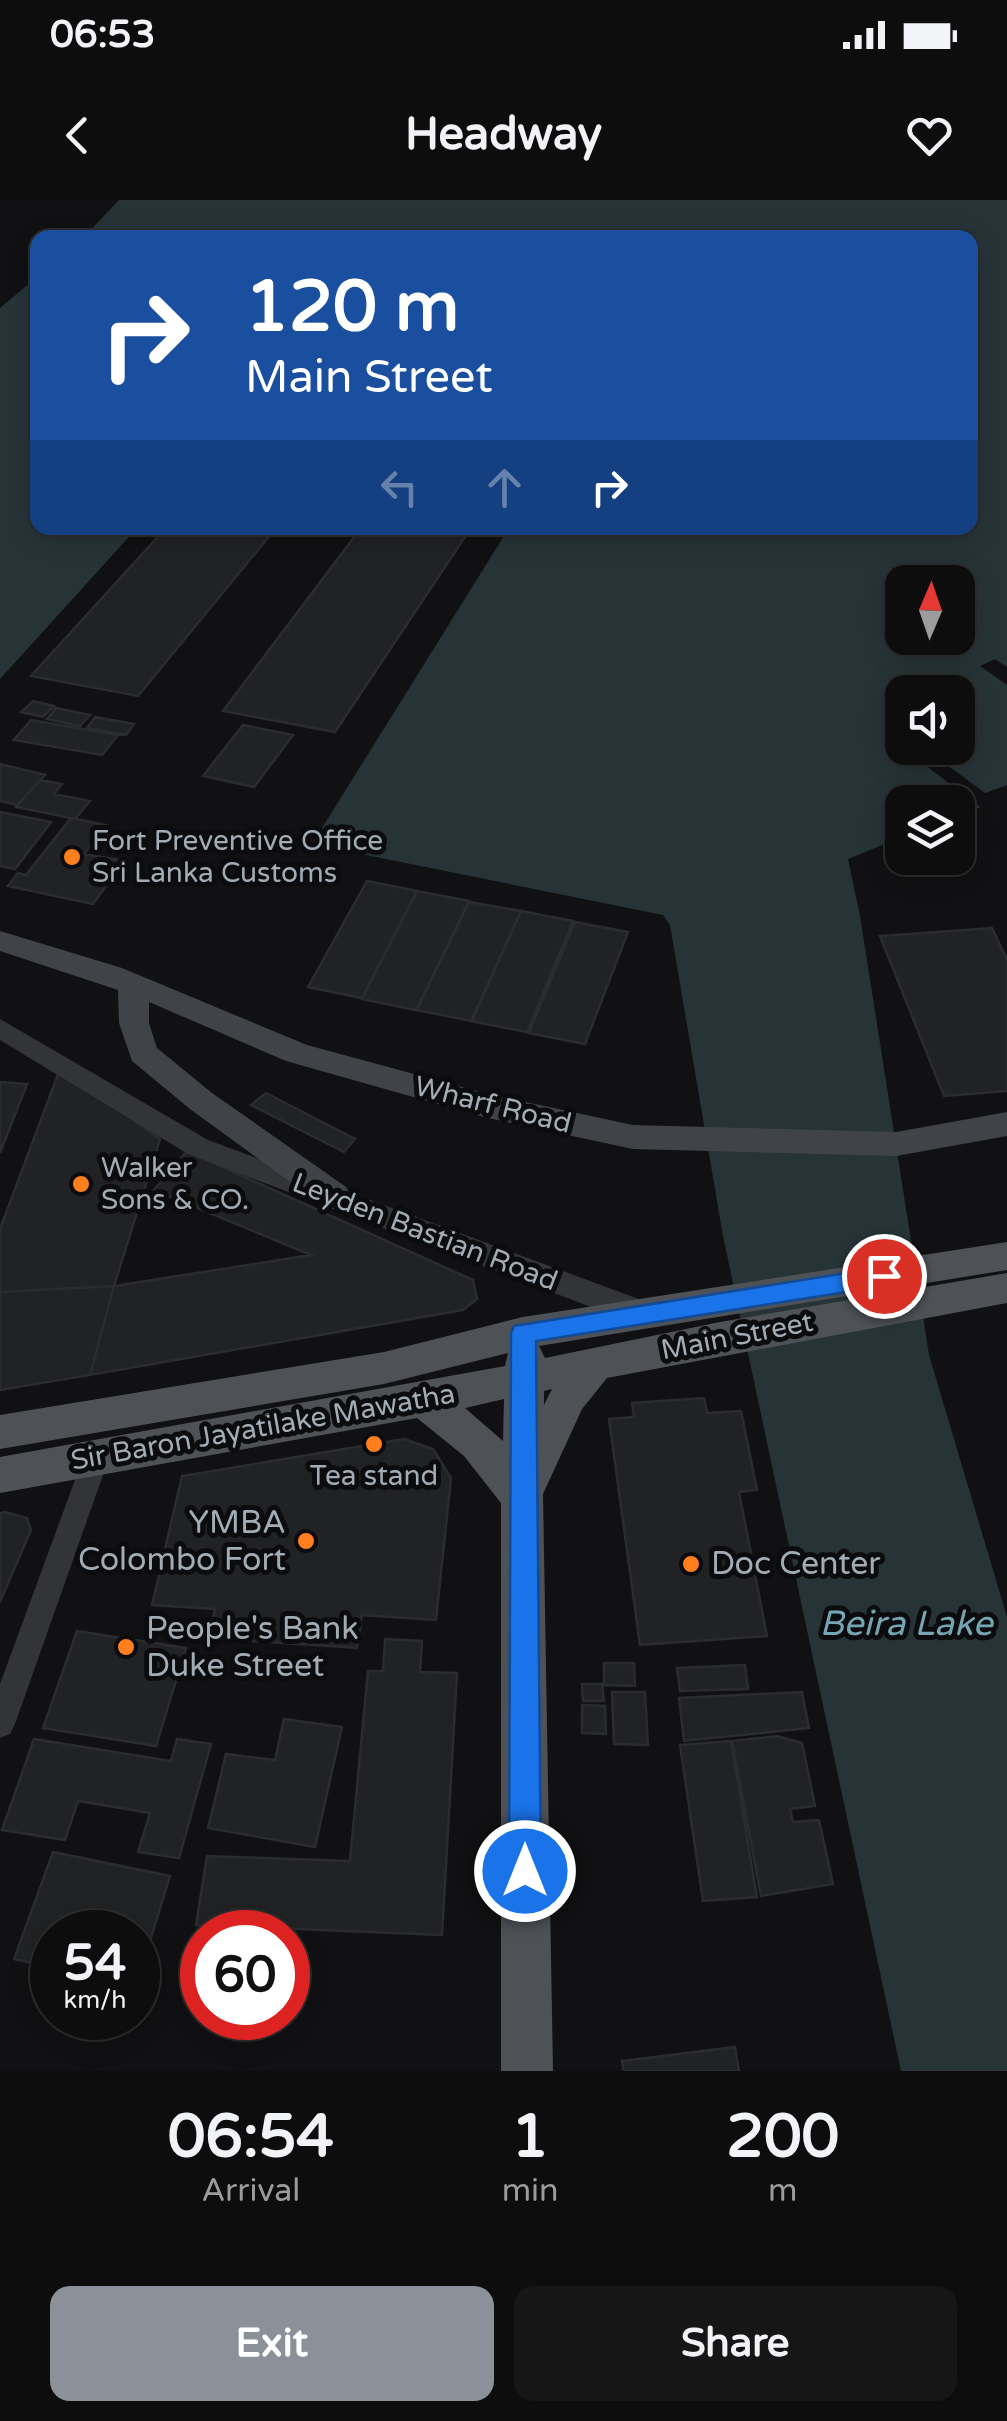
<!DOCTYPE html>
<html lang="en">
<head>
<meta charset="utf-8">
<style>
	:root { --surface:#0d0d0e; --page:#161617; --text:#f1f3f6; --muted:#9a9c9e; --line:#2d2d2e; --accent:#8c9099 }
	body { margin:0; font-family:"Varela Round",sans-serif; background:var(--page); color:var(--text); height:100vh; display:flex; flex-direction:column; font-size:38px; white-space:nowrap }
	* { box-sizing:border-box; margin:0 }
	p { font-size:32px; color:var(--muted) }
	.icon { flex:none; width:55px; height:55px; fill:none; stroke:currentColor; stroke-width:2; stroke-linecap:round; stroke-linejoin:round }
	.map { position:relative; height:1871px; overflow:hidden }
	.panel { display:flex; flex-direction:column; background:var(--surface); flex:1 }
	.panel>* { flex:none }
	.hud { position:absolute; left:30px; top:30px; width:948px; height:305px; border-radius:20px; box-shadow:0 5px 25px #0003,0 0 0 2px var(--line); background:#1a4fa0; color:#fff; overflow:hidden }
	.needle { width:65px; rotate:2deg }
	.buttons { position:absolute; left:885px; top:365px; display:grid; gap:20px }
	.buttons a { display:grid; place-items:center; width:90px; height:90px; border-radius:20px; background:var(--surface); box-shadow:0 5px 25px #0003,0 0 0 2px var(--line); font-size:50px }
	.speed { position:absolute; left:30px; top:1710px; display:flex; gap:20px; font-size:50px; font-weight:700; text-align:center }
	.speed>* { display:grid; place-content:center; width:130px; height:130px; border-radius:50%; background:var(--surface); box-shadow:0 5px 25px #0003,0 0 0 2px var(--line); line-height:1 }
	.speed small { font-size:25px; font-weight:400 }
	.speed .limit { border:15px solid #d22; background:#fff; color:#111 }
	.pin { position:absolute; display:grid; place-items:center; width:85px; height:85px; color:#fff; margin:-42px; border:5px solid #fff; border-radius:50%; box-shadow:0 2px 10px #0007 }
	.me { position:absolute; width:110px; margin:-55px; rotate:0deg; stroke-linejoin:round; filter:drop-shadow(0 0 8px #0008) }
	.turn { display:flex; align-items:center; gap:35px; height:210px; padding:0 50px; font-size:45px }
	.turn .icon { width:130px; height:130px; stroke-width:2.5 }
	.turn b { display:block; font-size:70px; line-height:85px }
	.lanes { display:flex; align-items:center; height:95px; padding:0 50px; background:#0003; justify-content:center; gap:50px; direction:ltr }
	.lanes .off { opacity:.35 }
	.eta { display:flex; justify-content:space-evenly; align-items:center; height:170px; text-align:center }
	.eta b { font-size:60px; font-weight:800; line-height:70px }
	.primary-button { display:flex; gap:20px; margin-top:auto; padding:20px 50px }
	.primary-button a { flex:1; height:115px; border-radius:20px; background:var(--accent); color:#fff; font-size:40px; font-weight:800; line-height:115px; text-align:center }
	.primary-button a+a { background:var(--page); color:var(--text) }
	.status { display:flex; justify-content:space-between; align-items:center; height:70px; padding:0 50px; background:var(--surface); direction:ltr }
	.status svg { height:28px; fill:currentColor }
	header { display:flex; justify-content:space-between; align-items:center; height:130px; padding:0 50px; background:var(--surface); font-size:45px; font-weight:800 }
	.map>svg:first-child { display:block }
	.water { fill:#273437; fill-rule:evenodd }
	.building { fill:#212224; stroke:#2b2c2f; stroke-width:2.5 }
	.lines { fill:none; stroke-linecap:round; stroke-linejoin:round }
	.minor { fill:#323438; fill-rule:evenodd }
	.tertiary { fill:#323438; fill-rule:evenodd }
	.secondary { fill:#404448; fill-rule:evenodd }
	.primary { fill:#4e5257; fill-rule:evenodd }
	.route { fill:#1a73e8; stroke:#114b97; stroke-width:2.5 }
	.poi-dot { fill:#ff7e1d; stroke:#0c0c0e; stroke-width:4 }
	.labels { text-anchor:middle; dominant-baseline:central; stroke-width:10; stroke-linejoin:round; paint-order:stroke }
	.poi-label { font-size:28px; fill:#a1acb5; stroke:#0c0c0e; text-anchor:start }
	.street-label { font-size:28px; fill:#a1acb5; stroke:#0c0c0e }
	.near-poi-label { font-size:32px; fill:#a1acb5; stroke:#0c0c0e; text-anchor:start }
	.near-water-label { font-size:35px; font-style:italic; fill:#75a5b3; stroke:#0c0c0e }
</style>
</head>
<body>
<div class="status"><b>06:53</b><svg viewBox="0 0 49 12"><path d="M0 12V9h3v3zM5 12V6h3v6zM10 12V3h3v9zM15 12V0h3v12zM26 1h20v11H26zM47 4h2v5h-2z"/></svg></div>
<header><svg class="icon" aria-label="back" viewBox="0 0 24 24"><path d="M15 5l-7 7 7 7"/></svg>Headway<svg class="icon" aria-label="heart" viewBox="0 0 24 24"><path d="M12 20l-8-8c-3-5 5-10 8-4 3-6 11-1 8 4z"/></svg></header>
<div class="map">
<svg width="1007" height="1871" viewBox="0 0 1007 1871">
	<rect width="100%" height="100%" fill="#111113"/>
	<path class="water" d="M119,0h888v467l-12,-8 -15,7 27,19v100l-22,8 -61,-45h34v-56h-56v40l-12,6 90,69 -22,9v-14h-56v35l-54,22 12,57 69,439 78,262v454h-106l-178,-835 -53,-311 -7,-10 -351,-71 197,-316h461v-290h-887zM902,382h56v56h-56z
		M37,77l1,251h99l-137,151v-371z"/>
	<path class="building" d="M166,328h110l-138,168 -107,-20z
		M361,328h110l-136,204 -112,-21z
		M33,501l21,5 -11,11 -22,-5z
		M56,508l34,7 -10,11 -33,-7z
		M95,517l39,7 -8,11 -39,-7z
		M31,520l87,15 -16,20 -88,-15z
		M243,525l50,10 -39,52 -51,-11z
		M0,564l45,11 -28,30 -17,-4z
		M40,580l22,4 -8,10 36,7 -15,18 -59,-12z
		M0,612l51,10 -36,47 -15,-3z
		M71,618l35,7 -22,29 40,7 -31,43 -85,-18 10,-13 8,2z
		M367,681l50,10 -55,107 -54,-11z
		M417,691l52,10 -53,109 -54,-11z
		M469,702l52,9 -49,110 -55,-11z
		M521,711l52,10 -46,111 -56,-11z
		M575,722l53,10 -43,112 -56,-11z
		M992,728l15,32v131l-63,5 -64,-160z
		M60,869l100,70 -46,147 -114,6v-63z
		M0,882l27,2 -27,69z
		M266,893l89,46 -11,13 -93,-47z
		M187,951l286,129 4,19 -14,11 -373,65 24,-89 197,-31 -157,-65z
		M114,1086l-24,89 -90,15v-98z
		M704,1198l3,15 34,-2 16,79 -18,2 28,144 -127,9 -31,-226 25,-2 -2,-14z
		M404,1239l29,10 18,29 -15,142 -74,-5 -5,33 -148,-10 6,-29 -63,-4 30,-129z
		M5,1312l22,6 4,12 -31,72v-89z
		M77,1431l109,17 -30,98 -113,-18z
		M385,1439l37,2 -2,31 37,1 -15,262 -246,-10 11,-69 143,5 18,-190h15z
		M604,1463h30l1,23 -31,-1z
		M745,1465l3,24 -68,2 -3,-23z
		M582,1484h20l2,17h-21z
		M612,1492h33l3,53 -34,-1z
		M802,1492l7,36 -125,13 -5,-43z
		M582,1505l23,1 1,28 -24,-1z
		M284,1519l58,8 -27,120 -107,-19 18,-74 49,6z
		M777,1536l25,7 13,63 -25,3 3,13 26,-2 14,64 -72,12 -29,-155z
		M34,1539l137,22 6,-22 34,5 -32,114 -41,-6 12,-39 -72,-12 -13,39 -63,-10z
		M731,1541l26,156 -54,4 -23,-156z
		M53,1652l117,24 -32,104v-48h-86v35l-38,-8z
		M735,1847l4,24h-115l-2,-10z"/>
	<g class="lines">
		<path class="minor" d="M96,1247l9,3 4,8 -94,266 -5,10 -10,4v-54l83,-226 4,-8z"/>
		<path class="tertiary" d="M0,819l208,121 447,165 4,9 -4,9 -11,3 -11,-3 -445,-169 -188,-114z"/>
		<path class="secondary" d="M0,731l122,37 185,77 177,48 149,32 263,7 111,-20v24l-111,20 -263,-7 -149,-32 -198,-56 -137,-59v21l8,25 55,45 134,94 5,9 -5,9 -12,4 -12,-4 -132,-96 -58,-48 -13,-38 -1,-33 -118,-39z"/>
		<path class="primary" d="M1007,1042v28l-468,76 6,12 175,-36 287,-49v30l-400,75 -25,31 -39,85 10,577h-52v-568l-37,-47 -47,-38 -417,75v-36l505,-91 3,-13 -124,31 -384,65v-34l384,-63 139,-35zM552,1189l-8,16v-14zM504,1199l-1,42 -38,-33z"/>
	</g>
	<path class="route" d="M884,1067l8,3 4,6 -4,7 -8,3 -348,55 5,530 -5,11 -11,5 -11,-5 -5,-11 2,-538 3,-7z"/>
	<g class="poi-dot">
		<circle cx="72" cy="657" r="10"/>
		<circle cx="81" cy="984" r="10"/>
		<circle cx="374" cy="1244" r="10"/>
		<circle cx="306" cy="1341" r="10"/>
		<circle cx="691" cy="1364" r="10"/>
		<circle cx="126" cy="1447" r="10"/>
	</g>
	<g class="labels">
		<g class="poi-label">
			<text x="92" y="641">Fort Preventive Office<tspan x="92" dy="32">Sri Lanka Customs</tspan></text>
			<text x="101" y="968">Walker<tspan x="101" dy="32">Sons &amp; CO.</tspan></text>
			<text x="374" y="1276" text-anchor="middle">Tea stand</text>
		</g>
		<g class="street-label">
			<text transform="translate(493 905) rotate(14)">Wharf Road</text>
			<text transform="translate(425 1032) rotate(21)">Leyden Bastian Road</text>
			<text transform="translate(737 1136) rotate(-11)">Main Street</text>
			<text transform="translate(263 1227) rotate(-10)">Sir Baron Jayatilake Mawatha</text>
		</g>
		<g class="near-poi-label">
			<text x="286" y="1323" text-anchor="end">YMBA<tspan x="286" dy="37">Colombo Fort</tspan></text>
			<text x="711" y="1364">Doc Center</text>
			<text x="146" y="1429">People's Bank<tspan x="146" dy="37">Duke Street</tspan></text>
		</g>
		<g class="near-water-label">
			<text x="906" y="1424">Beira Lake</text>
		</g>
	</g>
</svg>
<div class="buttons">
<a><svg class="needle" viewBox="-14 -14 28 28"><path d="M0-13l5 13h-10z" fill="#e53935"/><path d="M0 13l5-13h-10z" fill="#9a9c9e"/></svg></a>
<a><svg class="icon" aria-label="sound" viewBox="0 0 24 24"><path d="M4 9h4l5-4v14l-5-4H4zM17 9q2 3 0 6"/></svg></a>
<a><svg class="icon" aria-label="layers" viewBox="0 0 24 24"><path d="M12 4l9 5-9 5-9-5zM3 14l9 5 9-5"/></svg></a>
</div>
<div class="speed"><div>54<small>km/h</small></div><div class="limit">60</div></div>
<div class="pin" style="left:884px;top:1076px;background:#d93025"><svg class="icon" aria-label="arrive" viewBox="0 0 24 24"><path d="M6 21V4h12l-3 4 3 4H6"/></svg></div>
<svg class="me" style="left:525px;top:1671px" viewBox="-20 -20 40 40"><circle r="17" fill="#1a73e8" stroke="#fff" stroke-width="3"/><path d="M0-11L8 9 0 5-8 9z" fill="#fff"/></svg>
<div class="hud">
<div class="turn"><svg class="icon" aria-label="right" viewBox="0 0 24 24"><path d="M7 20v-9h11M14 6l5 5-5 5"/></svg><div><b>120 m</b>Main Street</div></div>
<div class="lanes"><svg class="icon off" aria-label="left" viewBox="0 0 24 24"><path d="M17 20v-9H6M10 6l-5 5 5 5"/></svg><svg class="icon off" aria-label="ahead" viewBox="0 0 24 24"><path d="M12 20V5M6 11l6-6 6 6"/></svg><svg class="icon" aria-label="right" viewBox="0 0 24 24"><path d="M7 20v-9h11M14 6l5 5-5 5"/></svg></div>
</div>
</div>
<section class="panel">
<div class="eta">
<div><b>06:54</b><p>Arrival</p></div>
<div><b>1</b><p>min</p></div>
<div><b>200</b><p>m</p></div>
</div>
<div class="primary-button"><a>Exit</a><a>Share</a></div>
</section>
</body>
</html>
